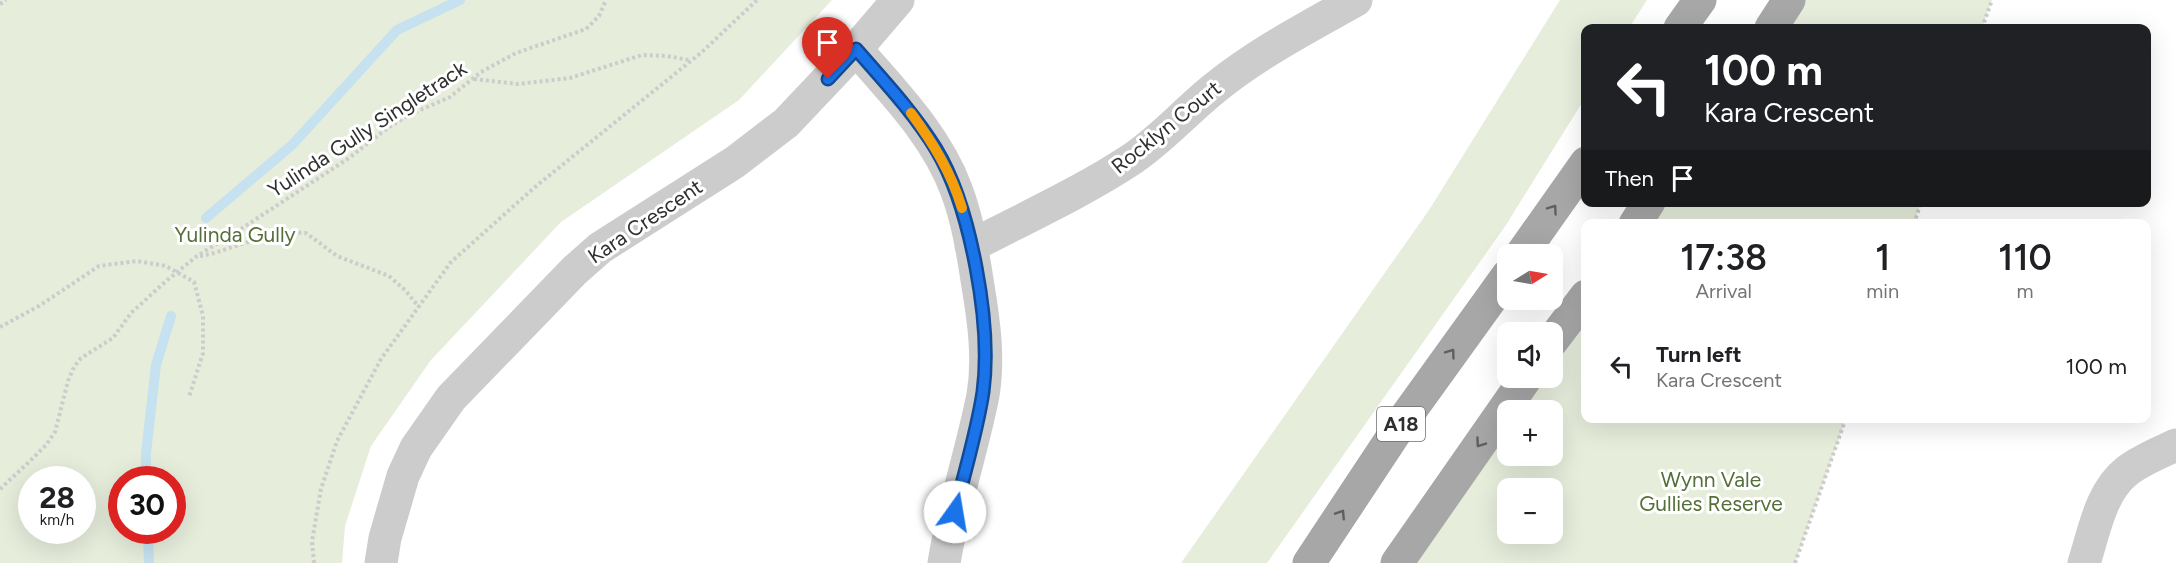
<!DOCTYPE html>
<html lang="en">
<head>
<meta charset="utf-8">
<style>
	:root { --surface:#fff; --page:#f2f2f2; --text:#202124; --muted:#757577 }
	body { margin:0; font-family:Figtree,sans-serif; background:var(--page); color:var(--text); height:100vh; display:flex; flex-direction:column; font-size:22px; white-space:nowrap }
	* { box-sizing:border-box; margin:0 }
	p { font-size:20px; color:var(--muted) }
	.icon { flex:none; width:33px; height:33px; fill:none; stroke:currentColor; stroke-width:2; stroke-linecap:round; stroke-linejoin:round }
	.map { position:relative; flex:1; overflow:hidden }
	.sheet { position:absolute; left:1581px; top:219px; width:570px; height:204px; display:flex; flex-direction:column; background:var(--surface); border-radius:12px; box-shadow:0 6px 24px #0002 }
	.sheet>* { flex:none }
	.hud { position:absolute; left:1581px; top:24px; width:570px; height:183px; border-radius:12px; box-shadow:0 6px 24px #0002; background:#202124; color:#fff; overflow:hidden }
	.needle { width:39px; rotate:79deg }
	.tools { position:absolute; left:1497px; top:244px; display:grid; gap:12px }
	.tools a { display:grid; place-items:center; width:66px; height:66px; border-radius:12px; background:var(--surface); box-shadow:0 6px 24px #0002; font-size:30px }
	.speed { position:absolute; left:18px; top:466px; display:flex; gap:12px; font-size:30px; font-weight:700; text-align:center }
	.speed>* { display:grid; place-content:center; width:78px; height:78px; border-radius:50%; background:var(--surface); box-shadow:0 6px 24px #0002; line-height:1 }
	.speed small { font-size:15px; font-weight:400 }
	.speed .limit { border:9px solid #d22; background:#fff; color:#111 }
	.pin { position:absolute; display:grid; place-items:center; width:51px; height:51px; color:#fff; margin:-62px -26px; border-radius:50% 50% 50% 0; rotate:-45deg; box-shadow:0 0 6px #0007 }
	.pin .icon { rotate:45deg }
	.me { position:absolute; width:66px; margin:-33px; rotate:13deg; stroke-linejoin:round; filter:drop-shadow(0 0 4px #0008) }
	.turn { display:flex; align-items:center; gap:21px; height:126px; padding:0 24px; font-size:27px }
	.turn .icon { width:78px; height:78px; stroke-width:2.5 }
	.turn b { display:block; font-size:42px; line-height:51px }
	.then { display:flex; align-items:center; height:57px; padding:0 24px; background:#0003; gap:12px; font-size:22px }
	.eta { display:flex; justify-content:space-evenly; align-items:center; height:102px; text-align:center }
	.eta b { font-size:36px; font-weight:600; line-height:42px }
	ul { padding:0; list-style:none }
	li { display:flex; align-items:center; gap:18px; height:90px; padding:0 24px }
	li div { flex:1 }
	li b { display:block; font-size:22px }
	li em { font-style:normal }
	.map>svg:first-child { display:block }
	.green { fill:#e6eddb; fill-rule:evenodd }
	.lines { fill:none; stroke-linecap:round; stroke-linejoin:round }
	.stream { stroke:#c6e1ef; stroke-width:10 }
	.path { stroke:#ccc; stroke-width:4; stroke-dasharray:3 3; stroke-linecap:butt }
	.minor { stroke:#ccc; stroke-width:33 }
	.major { stroke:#a7a7a7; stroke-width:33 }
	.oneway { stroke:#5f5f5f }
	.route-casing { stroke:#114b97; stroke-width:15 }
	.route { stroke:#1a73e8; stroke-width:10 }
	.slow { stroke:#f59e0b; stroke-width:10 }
	.labels { text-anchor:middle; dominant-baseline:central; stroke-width:6; stroke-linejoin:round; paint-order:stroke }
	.shield { fill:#fff; stroke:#6d6d6d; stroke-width:1.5 }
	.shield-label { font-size:20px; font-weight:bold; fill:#2f2f2f }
	.street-label { font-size:21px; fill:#2f2f2f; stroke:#fff }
	.park-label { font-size:21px; fill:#546f38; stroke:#fff }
</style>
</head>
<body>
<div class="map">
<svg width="2176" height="563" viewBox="0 0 2176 563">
	<rect width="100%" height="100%" fill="#fff"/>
	<path class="green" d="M0,0h832l-93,100 -178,122 -130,138 -60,86 -26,80 -3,37h-342zM32,480h50v51h-50zM122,480h50v51h-50z
		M1560,0h87l-18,28h-43l-1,70 -79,127 -239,338h-86l248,-353z
		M1789,0h203l-10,28h-211z
		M1649,203h272l-7,20 -279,1z
		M1585,296l1,122 260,1 -51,144h-398l129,-185h26l1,-37zM1508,411h44v45h-44zM1508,489h44v45h-44z"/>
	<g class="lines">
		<path class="stream" d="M206,218l86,-73 105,-115 63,-30
			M146,480v-27l10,-88 15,-49
			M148,531l1,32"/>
		<path class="path" d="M0,4l6,-4
			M1982,28l10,-28
			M474,79l44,5 52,-6 72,-23 24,1 23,4
			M1914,224l7,-22
			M200,256l11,-2 68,-22 27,1 31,23 52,20 16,14 14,17
			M0,327l39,-21 60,-40 38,-5 29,5 28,16 9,34v37l-14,44
			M0,489l29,-27 17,-17 9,-13 13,-51 6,-14 7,-9 32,-20 18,-25 34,-31 32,-26 44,-27 108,-71 40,-31 22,-13 39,-17 31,-25 35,-19 70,-24 13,-13 7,-16
			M314,563l-2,-22 9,-52 16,-48 44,-82 70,-97 84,-75 167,-135 55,-52
			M1795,563l51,-145"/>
		<path class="minor" d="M856,49c37,43 80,86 100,140 12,31 17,65 22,97 6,36 11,73 5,109 -11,56 -30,111 -39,168
			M971,246c54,-28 111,-54 161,-87 31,-21 55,-49 84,-72 42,-34 92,-60 140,-87
			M381,563l4,-25 18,-62 13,-28 35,-50 124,-128 25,-22 135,-86 51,-39 70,-74 42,-49
			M2084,563c10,-30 16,-71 43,-92 14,-11 32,-18 49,-26"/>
		<path class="major" d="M1680,28l20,-28
			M1771,28l18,-28
			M1635,224l14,-22
			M1521,255l65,-92
			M1552,341l34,-45
			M1309,563l96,-145 103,-143
			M1397,563l129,-185"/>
	</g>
	<defs><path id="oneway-chevron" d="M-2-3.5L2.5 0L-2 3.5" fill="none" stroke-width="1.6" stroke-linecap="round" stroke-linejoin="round" transform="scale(1.5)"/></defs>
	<g class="oneway">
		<use href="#oneway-chevron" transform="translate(1553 209) rotate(-55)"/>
		<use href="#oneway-chevron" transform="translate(1451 353) rotate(-54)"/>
		<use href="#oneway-chevron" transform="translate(1480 443) rotate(125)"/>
		<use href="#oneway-chevron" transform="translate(1341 514) rotate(-57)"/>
	</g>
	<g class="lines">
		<g class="route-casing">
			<path id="route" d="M828,79l28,-30c28,32 58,64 80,100 35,58 56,176 47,243 -6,40 -19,81 -28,120"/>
		</g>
		<use href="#route" class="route"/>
		<path class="slow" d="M911,113c22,30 40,59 51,95"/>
	</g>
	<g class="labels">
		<rect class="shield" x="1377" y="407" width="48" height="34" rx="4.5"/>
		<g class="shield-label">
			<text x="1401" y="424">A18</text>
		</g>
		<g class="street-label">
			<text transform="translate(1166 127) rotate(-39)">Rocklyn Court</text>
			<text transform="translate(367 129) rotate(-33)">Yulinda Gully Singletrack</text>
			<text transform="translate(645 221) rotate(-34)">Kara Crescent</text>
		</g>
		<g class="park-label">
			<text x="235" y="234">Yulinda Gully</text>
			<text x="1711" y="479">Wynn Vale<tspan x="1711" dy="24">Gullies Reserve</tspan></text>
		</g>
	</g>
</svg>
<div class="tools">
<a><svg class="needle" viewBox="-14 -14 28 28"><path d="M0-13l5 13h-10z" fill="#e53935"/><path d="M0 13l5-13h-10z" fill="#757577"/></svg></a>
<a><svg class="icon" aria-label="sound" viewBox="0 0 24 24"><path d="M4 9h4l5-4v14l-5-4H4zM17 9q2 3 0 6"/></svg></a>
<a>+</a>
<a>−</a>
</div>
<div class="speed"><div>28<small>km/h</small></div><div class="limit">30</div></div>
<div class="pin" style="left:828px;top:79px;background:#d93025"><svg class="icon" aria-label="arrive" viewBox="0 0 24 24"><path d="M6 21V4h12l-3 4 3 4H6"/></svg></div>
<svg class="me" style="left:955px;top:512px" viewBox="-20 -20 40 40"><circle r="19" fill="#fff"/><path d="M0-13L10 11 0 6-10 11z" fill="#1a73e8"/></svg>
<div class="hud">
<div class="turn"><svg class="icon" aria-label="left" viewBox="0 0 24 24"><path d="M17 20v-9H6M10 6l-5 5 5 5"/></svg><div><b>100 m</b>Kara Crescent</div></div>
<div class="then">Then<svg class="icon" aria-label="arrive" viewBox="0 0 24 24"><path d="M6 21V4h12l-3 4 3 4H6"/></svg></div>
</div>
<section class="sheet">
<div class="eta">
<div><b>17:38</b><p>Arrival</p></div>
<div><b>1</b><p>min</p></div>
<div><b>110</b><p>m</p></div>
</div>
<ul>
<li><svg class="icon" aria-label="left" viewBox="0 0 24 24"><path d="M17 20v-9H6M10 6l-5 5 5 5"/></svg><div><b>Turn left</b><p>Kara Crescent</p></div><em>100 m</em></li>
</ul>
</section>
</div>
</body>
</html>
